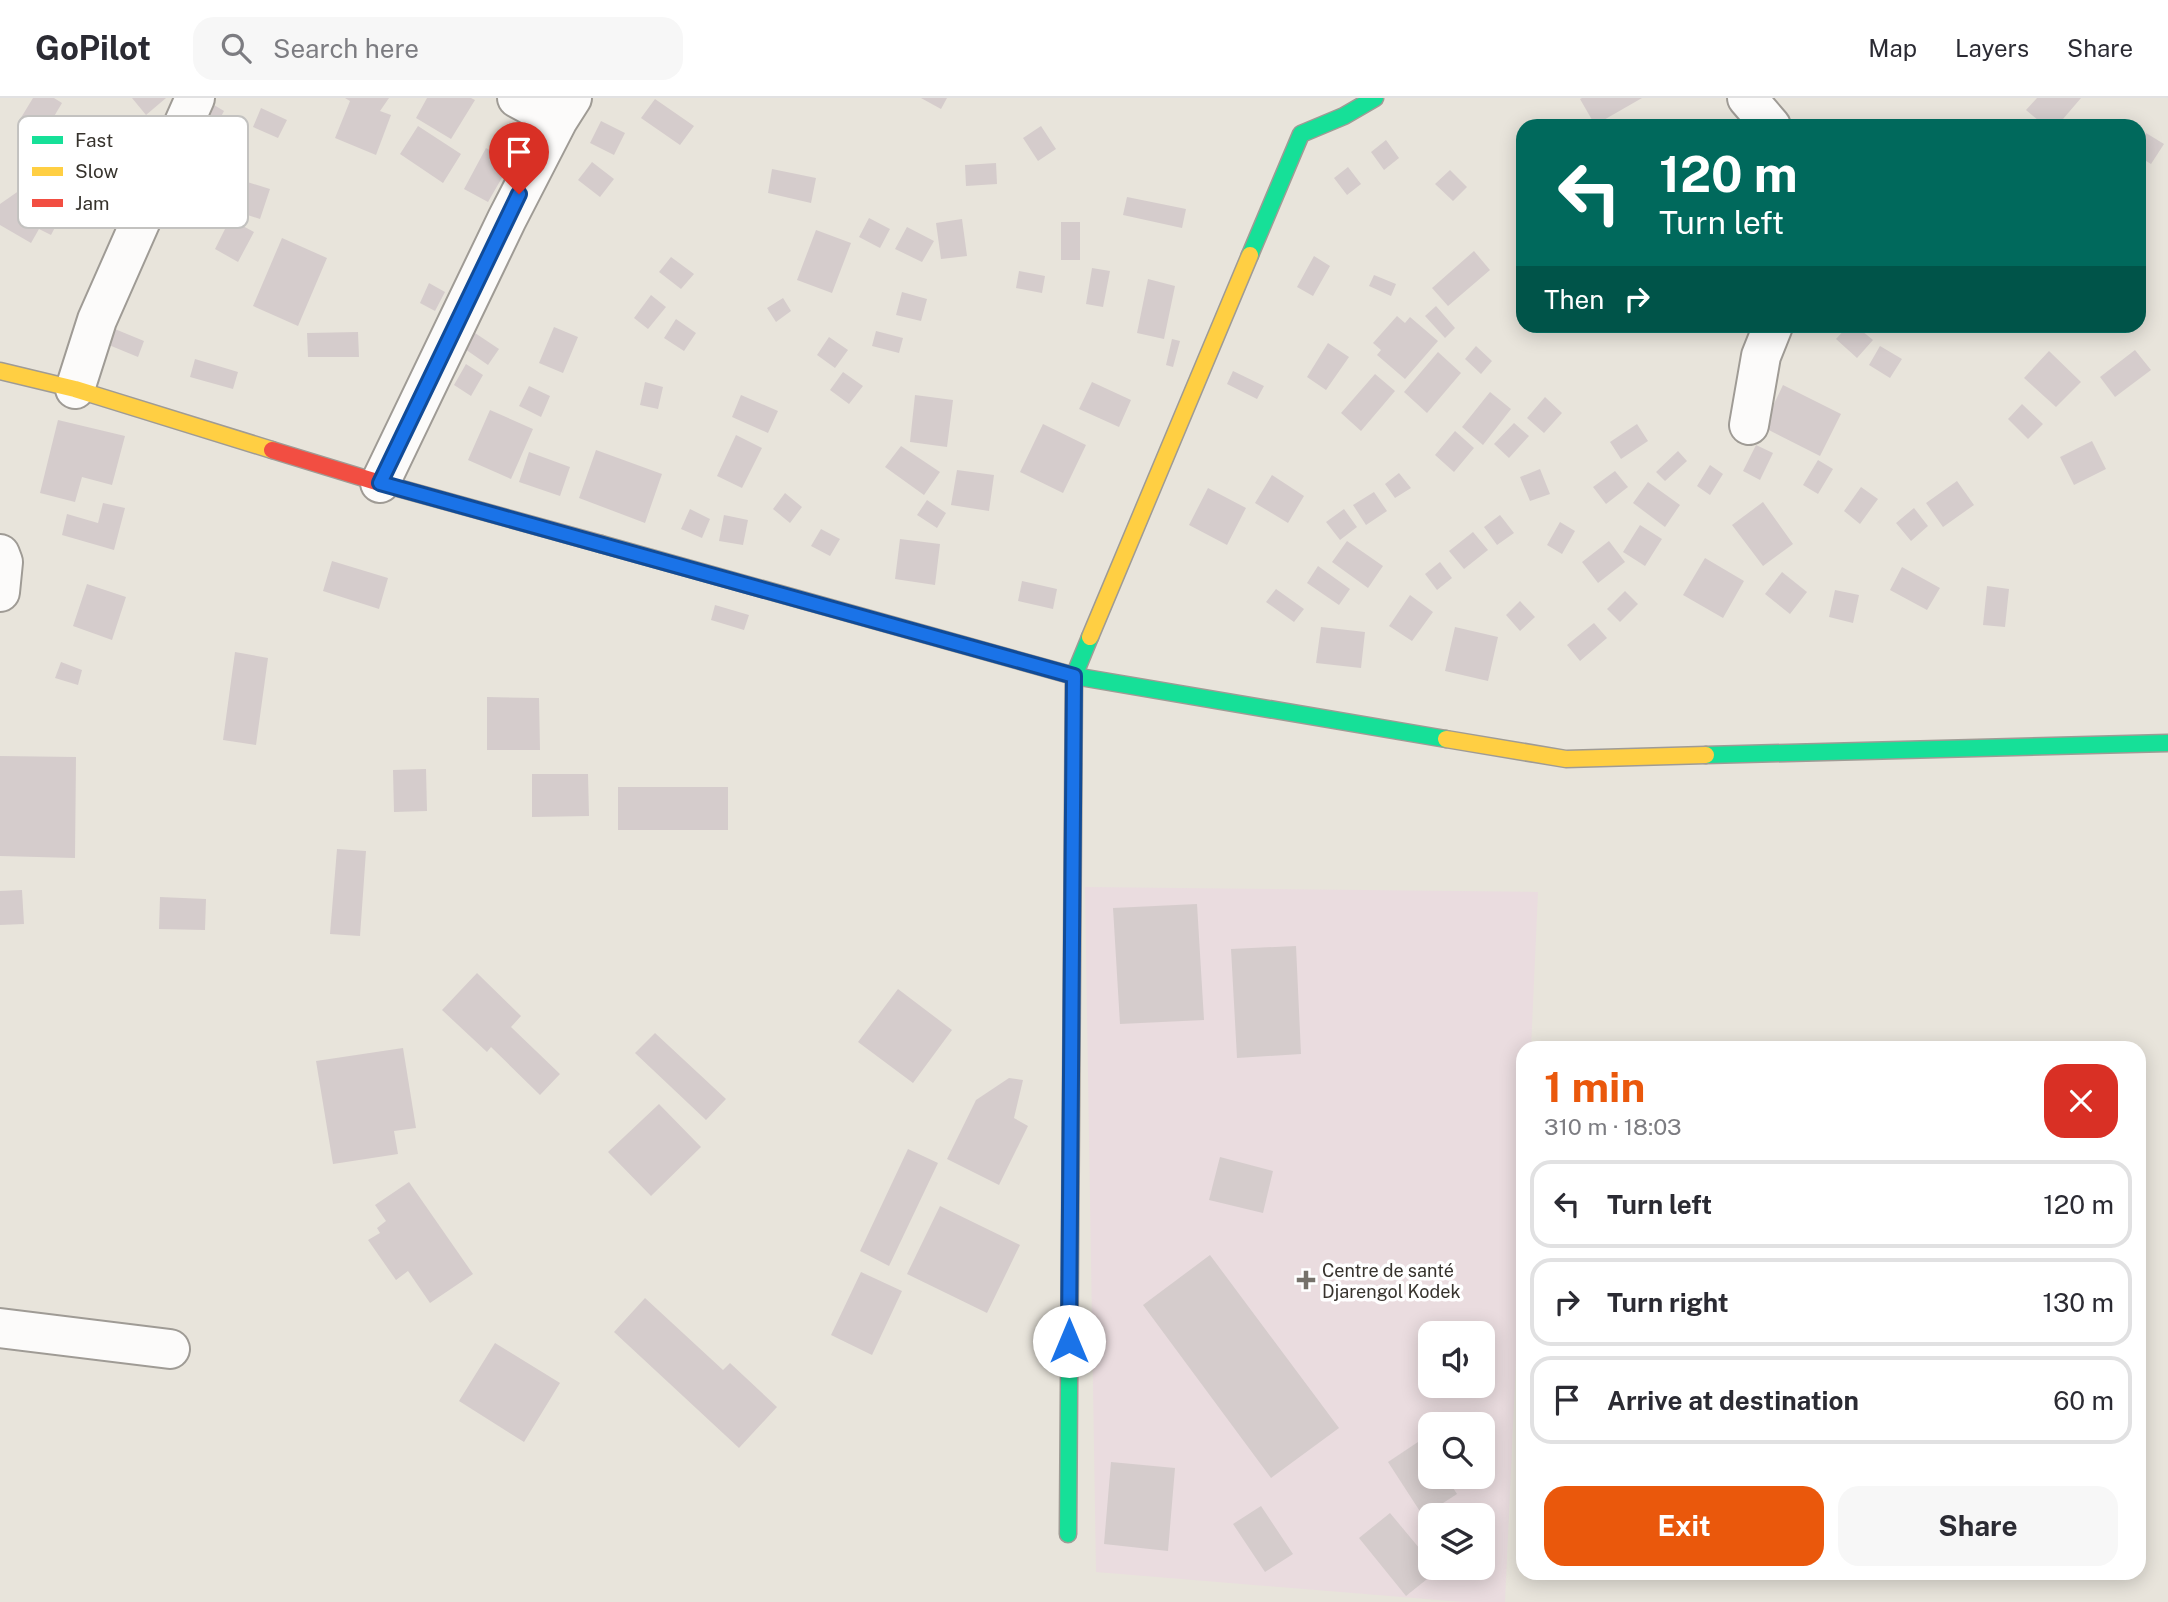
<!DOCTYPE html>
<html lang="en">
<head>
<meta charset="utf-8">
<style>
	:root { --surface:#fff; --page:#f7f7f7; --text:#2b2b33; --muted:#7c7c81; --line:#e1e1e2; --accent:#ea580c }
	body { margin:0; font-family:"Public Sans",sans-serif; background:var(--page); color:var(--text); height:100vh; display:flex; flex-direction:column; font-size:26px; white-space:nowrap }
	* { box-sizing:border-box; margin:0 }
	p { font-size:23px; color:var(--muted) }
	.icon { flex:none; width:38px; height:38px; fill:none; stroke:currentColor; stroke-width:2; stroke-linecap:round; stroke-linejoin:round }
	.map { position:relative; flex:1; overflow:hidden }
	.side { position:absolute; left:1516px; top:943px; width:630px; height:539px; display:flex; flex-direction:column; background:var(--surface); border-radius:21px; box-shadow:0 4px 18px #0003 }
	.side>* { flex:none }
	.banner { position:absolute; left:1516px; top:21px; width:630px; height:214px; border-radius:21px; box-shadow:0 4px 18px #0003; background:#00695c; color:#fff; overflow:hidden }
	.controls { position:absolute; left:1418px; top:1223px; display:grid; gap:14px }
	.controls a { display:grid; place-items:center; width:77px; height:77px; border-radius:14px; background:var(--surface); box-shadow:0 4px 18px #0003; font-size:35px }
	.pin { position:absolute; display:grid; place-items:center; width:60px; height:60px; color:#fff; margin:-72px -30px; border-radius:50% 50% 50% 0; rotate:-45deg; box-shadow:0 0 7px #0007 }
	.pin .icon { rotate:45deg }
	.me { position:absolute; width:77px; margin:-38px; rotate:0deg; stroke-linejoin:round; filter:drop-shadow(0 0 5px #0008) }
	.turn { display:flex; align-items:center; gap:24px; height:147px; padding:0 28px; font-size:32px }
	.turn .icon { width:91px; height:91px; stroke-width:2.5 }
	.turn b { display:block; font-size:49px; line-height:60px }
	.then { display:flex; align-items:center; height:66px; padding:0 28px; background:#0003; gap:14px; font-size:26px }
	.round { display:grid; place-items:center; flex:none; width:74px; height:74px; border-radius:21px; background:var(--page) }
	.headline { display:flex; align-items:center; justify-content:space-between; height:119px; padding:0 28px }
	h1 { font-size:42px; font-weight:700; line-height:52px; color:var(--accent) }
	.primary-button { display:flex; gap:14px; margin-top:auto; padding:14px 28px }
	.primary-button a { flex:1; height:80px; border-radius:21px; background:var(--accent); color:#fff; font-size:28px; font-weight:700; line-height:80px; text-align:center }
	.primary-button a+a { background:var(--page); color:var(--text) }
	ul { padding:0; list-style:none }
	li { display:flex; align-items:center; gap:21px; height:88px; margin:0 14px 10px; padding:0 14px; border:4px solid var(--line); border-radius:21px }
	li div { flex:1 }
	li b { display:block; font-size:26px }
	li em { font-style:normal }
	header { display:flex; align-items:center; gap:42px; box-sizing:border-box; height:98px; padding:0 35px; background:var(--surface); border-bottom:2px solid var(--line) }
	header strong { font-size:33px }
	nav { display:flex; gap:38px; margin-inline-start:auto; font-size:24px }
	.search { width:490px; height:63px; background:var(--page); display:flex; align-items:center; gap:18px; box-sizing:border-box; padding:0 24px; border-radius:21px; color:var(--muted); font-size:26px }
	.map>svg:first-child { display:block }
	.medical { fill:#eadcdf; fill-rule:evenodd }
	.building { fill:#d5cccc }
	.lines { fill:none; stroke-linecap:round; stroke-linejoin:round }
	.street-casing { stroke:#9f9b95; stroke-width:42 }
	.fast-casing { stroke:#9f9b95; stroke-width:19 }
	.slow-casing { stroke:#9f9b95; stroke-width:19 }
	.jam-casing { stroke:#9f9b95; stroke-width:19 }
	.street { stroke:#fcfbfa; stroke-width:38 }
	.fast { stroke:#16e098; stroke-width:16 }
	.slow { stroke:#ffcf43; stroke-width:16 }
	.jam { stroke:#f24e42; stroke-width:16 }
	.route-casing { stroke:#114b97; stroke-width:18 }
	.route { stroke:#1a73e8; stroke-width:12 }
	.poi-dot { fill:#75716a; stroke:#fff; stroke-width:2.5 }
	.labels { text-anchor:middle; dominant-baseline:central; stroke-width:7; stroke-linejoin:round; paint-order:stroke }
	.poi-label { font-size:18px; fill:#37332d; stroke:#fff; text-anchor:start }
	.key { fill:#fff; stroke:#c3c2c0; stroke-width:2 }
	.key-label { font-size:19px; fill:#37332d }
</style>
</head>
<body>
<header>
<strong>GoPilot</strong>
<div class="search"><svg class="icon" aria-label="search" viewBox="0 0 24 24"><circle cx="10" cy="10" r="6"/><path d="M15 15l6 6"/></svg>Search here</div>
<nav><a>Map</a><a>Layers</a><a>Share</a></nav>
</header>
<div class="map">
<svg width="2168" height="1504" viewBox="0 0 2168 1504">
	<rect width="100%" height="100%" fill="#e8e4db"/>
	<path class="medical" d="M1085,789l453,5 -7,156h-9v179l-17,375h-42l-367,-30zM1430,1236h52v52h-52zM1430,1326h52v53h-52zM1430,1418h52v52h-52z"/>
	<path class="building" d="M33,0h21l8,5 -19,32 -24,-14z
		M132,0h34l-20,17z
		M345,0h44l-9,13 11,4 -15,40 -41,-17 15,-37z
		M427,0h44l4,2 -24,39 -35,-21z
		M921,0h26l-6,11z
		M1582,0h60l-47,27 -15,-26z
		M2037,0h44l-24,28h-12l-19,-16z
		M204,1l20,12 -14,27 -21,-12z
		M655,1l39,27 -14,19 -39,-27z
		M261,10l26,12 -9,18 -25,-11z
		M601,23l24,12 -11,22 -24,-12z
		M418,28l43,28 -18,29 -43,-29z
		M1041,28l15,23 -18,12 -15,-23z
		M2146,35l18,11 -13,20 -13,-8v-11z
		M1386,42l13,18 -15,12 -13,-18z
		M486,50l25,14 -23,40 -24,-13z
		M592,64l22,17 -14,18 -22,-17z
		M996,65l1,21 -31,2 -1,-21z
		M1348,69l13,17 -14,11 -13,-17z
		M772,71l44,9 -5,25 -43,-10z
		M1450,72l17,17 -14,14 -18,-17z
		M43,76l31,17 -23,44 -12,-6 -8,14 -31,-18v-21z
		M244,83l26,8 -10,30 -25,-8z
		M1127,99l59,12 -4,19 -59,-13z
		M869,120l21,11 -10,19 -21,-11z
		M230,121l24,13 -16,30 -23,-13z
		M962,121l5,37 -26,3 -5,-36z
		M1061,124h19v38h-19z
		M907,129l27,14 -12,21 -27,-13z
		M816,132l35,13 -19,50 -35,-13z
		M282,140l45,20 -29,68 -45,-20z
		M1474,153l16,19 -42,36 -16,-18z
		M1314,158l16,10 -17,30 -16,-9z
		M671,159l23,17 -13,15 -22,-17z
		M1092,170l18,3 -7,36 -17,-3z
		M1019,173l26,5 -3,17 -26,-5z
		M1374,177l22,9 -5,12 -22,-10z
		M1148,181l27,7 -11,53 -27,-6z
		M429,185l16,9 -10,19 -15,-8z
		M902,194l25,7 -6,22 -25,-6z
		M651,197l15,12 -18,22 -14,-11z
		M783,200l8,13 -15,11 -9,-14z
		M1436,208l19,22 -10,10 -20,-22z
		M1397,218l8,7 5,-6 28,24 -33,38 -28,-24 4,-5 -8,-7z
		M676,221l20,14 -12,18 -20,-13z
		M1848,228h8l17,14 -16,18 -21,-19z
		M110,229l34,14 -6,16 -34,-14z
		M554,229l24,10 -15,36 -24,-10z
		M876,233l27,7 -4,15 -27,-7z
		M358,234l1,25h-51l-1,-24z
		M475,235l24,16 -11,16 -23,-16z
		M829,239l19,13 -13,18 -18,-13z
		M1172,241l8,2 -7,26 -7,-2z
		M1328,245l21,14 -23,33 -19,-13z
		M1476,248l16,15 -11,13 -16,-15z
		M1880,248l22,13 -12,19 -21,-13z
		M2135,252l16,20 -36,27 -15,-20z
		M2049,253l32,31 -25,25 -32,-29z
		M1438,254l23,21 -34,40 -23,-21z
		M195,261l43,13 -5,17 -43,-12z
		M466,266l17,11 -12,21 -17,-11z
		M1233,273l31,15 -7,13 -30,-15z
		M843,274l20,14 -14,18 -19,-14z
		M1375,276l20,17 -34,40 -20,-18z
		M645,284l18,5 -5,22 -18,-4z
		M1092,284l39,18 -12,27 -40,-18z
		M1783,287l58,29 -21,42 -57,-29z
		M529,288l21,10 -9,21 -22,-11z
		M1490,294l21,17 -28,36 -21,-18z
		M741,297l37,16 -10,22 -36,-16z
		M915,297l38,5 -6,47 -37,-5z
		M1545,299l17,16 -18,20 -17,-15z
		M2022,306l21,20 -15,15 -20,-20z
		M490,312l43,19 -22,50 -43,-19z
		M58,322l67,16 -13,49 -30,-8 -7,25 -35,-9z
		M1514,325l15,13 -20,22 -15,-14z
		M1043,326l43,21 -23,48 -43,-21z
		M1637,326l11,17 -27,18 -11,-17z
		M1455,333l19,17 -20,24 -19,-17z
		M736,337l26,13 -20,40 -25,-12z
		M2092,343l14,28 -32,16 -14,-28z
		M1756,347l17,8 -13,27 -17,-9z
		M901,348l39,26 -16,23 -39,-28z
		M596,352l66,24 -17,49 -66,-25z
		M1678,353l9,10 -22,20 -9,-9z
		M529,354l41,15 -10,29 -41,-14z
		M1818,362l15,9 -15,25 -15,-9z
		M1710,367l13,9 -13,21 -13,-9z
		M1540,371l10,25 -20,7 -10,-24z
		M957,372l37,5 -5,36 -38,-6z
		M1615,373l13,16 -22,17 -13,-17z
		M1399,375l12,15 -16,10 -10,-14z
		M1272,377l32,21 -16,27 -33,-20z
		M1957,383l17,24 -31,22 -17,-24z
		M1648,384l32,23 -15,22 -32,-24z
		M1861,389l17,12 -18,25 -16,-13z
		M1208,390l38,20 -19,37 -38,-20z
		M1374,394l13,19 -21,14 -13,-20z
		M785,395l17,14 -12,16 -17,-14z
		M927,402l19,13 -9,15 -20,-13z
		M1763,404l30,42 -30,22 -31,-41z
		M103,405l22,5 -11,42 -52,-15 5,-21 31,9z
		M1914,410l14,18 -17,15 -15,-18z
		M690,411l20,10 -8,19 -21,-9z
		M1344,411l13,18 -17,13 -14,-18z
		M724,417l24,5 -5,25 -24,-4z
		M1500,417l14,18 -17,12 -13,-18z
		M1560,424l15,9 -13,23 -15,-9z
		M1640,427l22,14 -17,27 -22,-14z
		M821,431l19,10 -10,17 -19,-10z
		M1473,434l15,18 -24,19 -15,-18z
		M900,441l40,5 -5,41 -40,-6z
		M1347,443l36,25 -15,22 -36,-26z
		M1609,443l16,21 -27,21 -16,-21z
		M1705,460l39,23 -21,37 -40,-23z
		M332,463l56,17 -9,31 -56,-18z
		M1440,464l12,16 -15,12 -12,-16z
		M1318,468l32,23 -11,16 -32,-22z
		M1902,469l38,21 -13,22 -37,-20z
		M1782,474l25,20 -17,22 -25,-20z
		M1022,483l35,8 -4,20 -35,-8z
		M87,486l39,13 -14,43 -39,-14z
		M1987,488l22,3 -4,38 -22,-2z
		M1276,491l28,20 -10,13 -28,-20z
		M1835,492l24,5 -6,28 -24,-6z
		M1625,493l13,13 -18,18 -13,-13z
		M1410,497l23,17 -21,29 -23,-15z
		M1520,503l15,16 -15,14 -14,-16z
		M715,507l34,10 -5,15 -33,-10z
		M1594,525l13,15 -27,23 -13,-16z
		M1321,529l44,5 -4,36 -45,-5z
		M1455,529l43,10 -10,44 -43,-10z
		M235,554l33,6 -12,87 -33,-5z
		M61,564l21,8 -4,15 -23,-7z
		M487,599l52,1 1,52h-53z
		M0,658l76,1 -1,101 -75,-2z
		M426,671l1,42 -33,1 -1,-42z
		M532,676h56l1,42 -57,1z
		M618,689h110v43h-110z
		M337,751l29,2 -6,85 -30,-2z
		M22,792l2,34 -24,1v-34z
		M160,799l46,2 -1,31 -46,-1z
		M1197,806l7,116 -84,4 -7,-116z
		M1296,848l5,108 -64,4 -6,-109z
		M477,875l44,43 -10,11 49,47 -20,21 -49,-48 -4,5 -45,-42z
		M898,891l54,41 -39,53 -55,-41z
		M655,935l71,66 -20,21 -71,-67z
		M403,950l13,80 -22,3 4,23 -65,10 -17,-103z
		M1009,980l14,2 -9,38 14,8 -29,59 -52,-26 29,-59z
		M659,1006l42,43 -50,49 -43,-44z
		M908,1051l30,14 -49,103 -29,-15z
		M1220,1059l53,14 -10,42 -54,-13z
		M409,1084l64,92 -43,29 -22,-32 -12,9 -28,-40 12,-7 -3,-5 9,-7 -11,-16z
		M940,1108l80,39 -33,68 -80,-39z
		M1210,1157l129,173 -68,50 -128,-173z
		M861,1174l41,19 -30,64 -41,-20z
		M645,1200l78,72 7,-7 47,44 -38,41 -125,-116z
		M495,1245l65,40 -36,59 -65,-41z
		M1421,1342l9,12v25h16l11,17 -34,22 -35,-54z
		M1111,1364l64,6 -7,83 -64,-7z
		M1261,1408l32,48 -28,18 -32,-48z
		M1390,1415l40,48v7h5l2,3 -31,25 -47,-58z"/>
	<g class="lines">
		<g class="street-casing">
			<path id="street" d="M517,0l41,22
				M1747,0l24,28
				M75,291l22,-69 98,-222
				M1749,327l12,-69 12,-30
				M380,385l127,-264 51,-99 14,-22
				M0,456l3,8 -3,30
				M0,1230l170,21"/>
		</g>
		<g class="fast-casing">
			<path id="fast" d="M1250,157l51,-121 43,-18 31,-18
				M601,446l473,132 372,63
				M1706,657l462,-12
				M1068,1436l6,-858 16,-39"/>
		</g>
		<g class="slow-casing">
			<path id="slow" d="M0,273l75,18 197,61
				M1090,539l160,-382
				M1446,641l120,20 140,-4"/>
		</g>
		<g class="jam-casing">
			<path id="jam" d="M272,352l108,33 221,61"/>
		</g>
		<use href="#street" class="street"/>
		<use href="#fast" class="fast"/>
		<use href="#slow" class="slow"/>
		<use href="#jam" class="jam"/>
	</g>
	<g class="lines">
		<g class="route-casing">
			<path id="route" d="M519,96l-139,289 694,193 -5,665"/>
		</g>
		<use href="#route" class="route"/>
	</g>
	<path class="poi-dot" d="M1302.5 1171.5h7v7h7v7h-7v7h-7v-7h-7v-7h7z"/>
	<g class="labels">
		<g class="poi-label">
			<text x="1322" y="1172">Centre de santé<tspan x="1322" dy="21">Djarengol Kodek</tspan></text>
		</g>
	</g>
	<rect x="18" y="18" width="230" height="112" rx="10" class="key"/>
	<rect x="32" y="38" width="31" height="8" fill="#16e098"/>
	<rect x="32" y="69" width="31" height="9" fill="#ffcf43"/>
	<rect x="32" y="101" width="31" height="8" fill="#f24e42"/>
	<g class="key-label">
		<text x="75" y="49">Fast</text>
		<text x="75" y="80">Slow</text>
		<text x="75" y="112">Jam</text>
	</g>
</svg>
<div class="controls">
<a><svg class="icon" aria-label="sound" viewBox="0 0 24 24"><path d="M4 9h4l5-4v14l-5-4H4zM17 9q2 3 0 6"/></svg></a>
<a><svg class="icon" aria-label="search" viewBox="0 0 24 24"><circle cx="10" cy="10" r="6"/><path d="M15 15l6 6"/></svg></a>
<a><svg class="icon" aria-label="layers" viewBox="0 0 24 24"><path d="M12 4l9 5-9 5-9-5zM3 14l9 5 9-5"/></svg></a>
</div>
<div class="pin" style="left:519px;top:96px;background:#d93025"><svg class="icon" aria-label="arrive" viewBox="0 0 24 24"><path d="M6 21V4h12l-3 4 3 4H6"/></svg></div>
<svg class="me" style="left:1069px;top:1243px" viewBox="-20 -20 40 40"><circle r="19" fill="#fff"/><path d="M0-13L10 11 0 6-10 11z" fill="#1a73e8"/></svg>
<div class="banner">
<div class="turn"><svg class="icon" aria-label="left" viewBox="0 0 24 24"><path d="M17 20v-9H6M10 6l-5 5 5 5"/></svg><div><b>120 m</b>Turn left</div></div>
<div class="then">Then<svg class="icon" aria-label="right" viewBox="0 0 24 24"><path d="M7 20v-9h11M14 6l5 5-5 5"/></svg></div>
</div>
<section class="side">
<div class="headline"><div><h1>1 min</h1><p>310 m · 18:03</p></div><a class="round" style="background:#d93025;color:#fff"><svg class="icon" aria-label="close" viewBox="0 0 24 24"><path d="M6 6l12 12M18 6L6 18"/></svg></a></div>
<ul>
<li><svg class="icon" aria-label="left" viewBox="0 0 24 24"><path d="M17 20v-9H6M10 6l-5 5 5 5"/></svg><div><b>Turn left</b></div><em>120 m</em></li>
<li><svg class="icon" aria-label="right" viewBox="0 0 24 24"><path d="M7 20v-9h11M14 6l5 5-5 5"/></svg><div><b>Turn right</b></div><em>130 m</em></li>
<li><svg class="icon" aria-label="arrive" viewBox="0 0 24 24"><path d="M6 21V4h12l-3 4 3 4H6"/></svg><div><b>Arrive at destination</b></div><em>60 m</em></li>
</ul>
<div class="primary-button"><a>Exit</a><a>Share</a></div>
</section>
</div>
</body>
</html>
